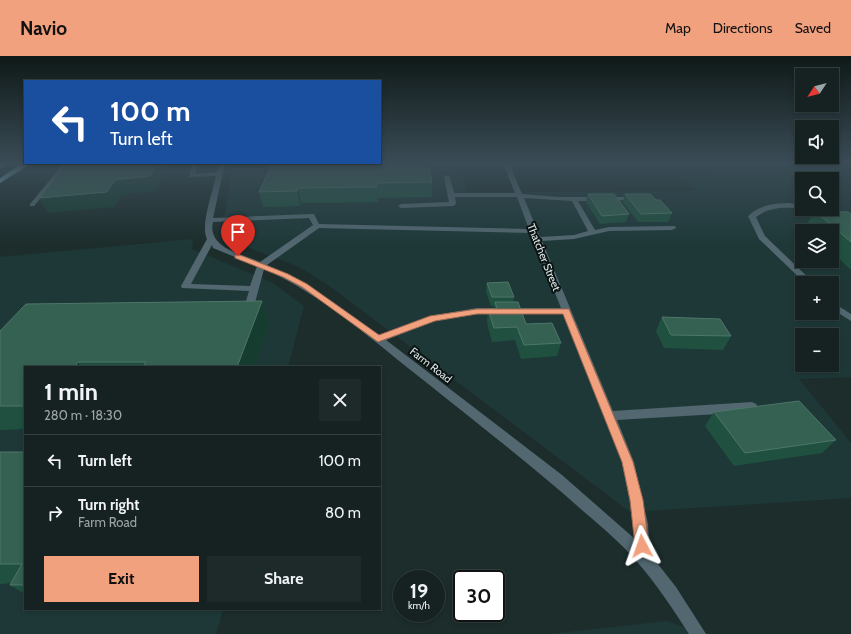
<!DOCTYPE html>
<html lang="en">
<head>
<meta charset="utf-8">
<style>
	:root { --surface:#152221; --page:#1e2a2a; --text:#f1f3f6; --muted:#9da4a5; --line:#343f3f; --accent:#f2a17e }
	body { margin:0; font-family:Cabin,sans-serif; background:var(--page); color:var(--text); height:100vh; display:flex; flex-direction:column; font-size:15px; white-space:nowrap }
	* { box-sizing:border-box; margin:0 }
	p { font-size:13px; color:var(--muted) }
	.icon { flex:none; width:22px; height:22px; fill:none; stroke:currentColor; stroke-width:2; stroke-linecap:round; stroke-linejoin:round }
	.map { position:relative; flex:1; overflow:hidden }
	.side { position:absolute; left:24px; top:310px; width:357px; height:244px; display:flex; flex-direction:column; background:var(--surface); border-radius:0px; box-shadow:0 2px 6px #0003,0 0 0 1px var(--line) }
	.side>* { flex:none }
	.top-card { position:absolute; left:24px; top:24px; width:357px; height:84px; border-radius:0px; box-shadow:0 2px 6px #0003,0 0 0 1px var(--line); background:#1a4fa0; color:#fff; overflow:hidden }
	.needle { width:26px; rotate:234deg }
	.fabs { position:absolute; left:795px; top:12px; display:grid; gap:8px }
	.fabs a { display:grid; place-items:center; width:44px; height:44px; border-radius:0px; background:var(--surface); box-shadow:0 2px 6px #0003,0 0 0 1px var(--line); font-size:20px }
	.speed { position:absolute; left:393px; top:514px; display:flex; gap:8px; font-size:20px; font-weight:700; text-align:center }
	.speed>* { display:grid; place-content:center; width:52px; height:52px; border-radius:50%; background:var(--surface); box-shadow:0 2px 6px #0003,0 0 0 1px var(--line); line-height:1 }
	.speed small { font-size:10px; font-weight:400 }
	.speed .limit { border:2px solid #111; border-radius:6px; background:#fff; color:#111 }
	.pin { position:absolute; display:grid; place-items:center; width:34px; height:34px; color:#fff; margin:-41px -17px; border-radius:50% 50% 50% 0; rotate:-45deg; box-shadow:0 0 4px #0007 }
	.pin .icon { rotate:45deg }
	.me { position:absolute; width:44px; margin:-22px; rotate:356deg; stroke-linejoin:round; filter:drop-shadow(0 0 3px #0008) }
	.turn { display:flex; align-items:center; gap:14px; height:84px; padding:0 20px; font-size:18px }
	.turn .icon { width:52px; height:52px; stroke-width:2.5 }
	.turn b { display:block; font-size:28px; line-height:34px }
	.round { display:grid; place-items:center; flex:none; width:42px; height:42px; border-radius:0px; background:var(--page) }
	.overview { display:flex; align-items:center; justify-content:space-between; height:68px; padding:0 20px }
	h1 { font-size:24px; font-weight:700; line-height:30px }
	.primary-button { display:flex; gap:8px; margin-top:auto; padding:8px 20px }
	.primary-button a { flex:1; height:46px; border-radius:0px; background:var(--accent); color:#111; font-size:16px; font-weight:700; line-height:46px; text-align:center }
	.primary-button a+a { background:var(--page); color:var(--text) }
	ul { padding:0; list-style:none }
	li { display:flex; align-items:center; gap:12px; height:52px; padding:0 20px; border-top:1px solid var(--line) }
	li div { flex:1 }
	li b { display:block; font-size:15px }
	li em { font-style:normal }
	header { display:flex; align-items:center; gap:24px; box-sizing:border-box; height:56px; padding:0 20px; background:var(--accent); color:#111 }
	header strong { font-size:19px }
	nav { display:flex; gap:22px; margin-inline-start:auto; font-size:14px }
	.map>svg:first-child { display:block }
	.built { fill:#1e3838; fill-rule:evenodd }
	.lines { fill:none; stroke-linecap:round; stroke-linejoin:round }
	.minor { fill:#526770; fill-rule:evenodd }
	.highway { fill:#87bdd2; fill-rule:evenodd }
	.wall { fill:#205140 }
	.shaded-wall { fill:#163c30 }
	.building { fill:#346151; stroke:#4f7669 }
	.route { fill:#f2a17e; stroke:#9d6952 }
	.labels { text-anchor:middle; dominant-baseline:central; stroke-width:4; stroke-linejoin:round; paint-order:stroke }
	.street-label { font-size:11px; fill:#dce6e6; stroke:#0c1313 }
</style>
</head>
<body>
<header>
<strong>Navio</strong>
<nav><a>Map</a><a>Directions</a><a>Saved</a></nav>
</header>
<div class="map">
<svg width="851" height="578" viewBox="0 0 851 578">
	<rect width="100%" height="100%" fill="#1c2d2c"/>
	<path class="built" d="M411,107h45l12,29 227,-1 -13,-17 43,-7 126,-3v213l-52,2 52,64v55l-221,14 -299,-225 -32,-20 -78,-30 11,-68zM802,123h30v30h-30zM802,175h30v30h-30zM802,227h30v30h-30zM802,279h30v30h-30z
		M193,183l-1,10 81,34 31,23 -16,61h-263v242h198l-7,25h-216v-377z
		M667,565l37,13h-154z"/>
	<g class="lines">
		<path class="minor" d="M64,107h6l-36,43h-4v-2z
			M193,107h6l-4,11 22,-2 2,-9h6l-12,55 98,-4h3l5,10 210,5 -12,-32h-62l1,7 -3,2 -52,2 -3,-2 3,-2 48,-2 -5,-25 3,-2 3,2 4,16h61l-12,-30h6l13,31 37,3h79v2l-2,1 -58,1 17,29 14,-3 66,-1 1,2 -4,2 -63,1 -35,8 -32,2 71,170 139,-9 4,2 2,3 -2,3 -4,2 -135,8 17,42 14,62 2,30 26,33 30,47h-17c-16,-25 -32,-49 -51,-71 -16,-19 -36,-36 -55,-52 -50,-45 -104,-86 -156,-128 -50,-39 -105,-89 -163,-114l-12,45 -5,3 -5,-3 7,-23 -67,-3 -1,-2 26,-47c-7,-13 6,-48 9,-63l-27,1zM524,142l48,3 16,30 -14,4 -34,2zM309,162l4,7 -53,37c-18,-8 -53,-14 -47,-40zM319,172l212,5 30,75h-84l-47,8 -51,19c-36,-26 -71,-53 -112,-70zM212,189l1,3 44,18 -7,20 -59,-2zM477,258h86l59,148 12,62 1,15 -73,-64 -176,-135 49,-19z
			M789,147l13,2v4c-17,-2 -31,-3 -46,8l9,19 49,47h-9l-46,-44 -11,-23c11,-11 27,-13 41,-13z
			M813,153h10l28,10v4z
			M832,246l19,12v7l-19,-12z"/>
		<path class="highway" d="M0,107h8l-8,5z
			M23,107h9l-32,20v-5z"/>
	</g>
	<path class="wall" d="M271,110l161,16v15l-54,1v4l-77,1 -1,3 -37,1 -4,-15z
		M588,138l41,20 -3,8 -26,2 -14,-22z
		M625,138l31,6 16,13 -4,9h-30l-15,-20z
		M815,155l36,3v56l-19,-18v-21h-23l-4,-4z
		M487,227l27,14 -1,5 13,22 35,19 -4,13 -36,3 -6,-19 -23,2 -5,-19 1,-14h6v-3h-3l-5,-14z
		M262,245l7,24 -14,42h-230v62l-25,1v-99z
		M662,261l69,19 -8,14 -59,-2 -8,-17z
		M714,356l122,28 -14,13 -88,13 -29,-40z
		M0,396h25v142l-15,-9 1,-2 -11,1z"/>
	<path class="shaded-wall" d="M157,107h12l-13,28 -34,3 -7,13 -67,6 -9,-15 76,-18z
		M377,127l1,15v4l-1,-15z
		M298,132l3,15 -1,3 -3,-15z
		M262,245l7,24 -14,42h-18z
		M78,306l3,5h-6z"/>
	<path class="building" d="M67,107h90l-7,13 -35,4 -8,12 -68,6z
		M287,107h142l3,19 -55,1v4l-79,1 -1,3 -38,1 12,-26h15z
		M588,138h26l15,20 -27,2z
		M625,138h25l6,6h4l12,13 -31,1z
		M815,155l33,1 3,2v28z
		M508,226l6,15h-22l-5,-14z
		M262,245l-25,66h-94l3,-5h-68l-3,5h-50v39h-25v-75l26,-27z
		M495,246h23l8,22 26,-1 9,20 -37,2 -7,-18 -23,1 -6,-19h9z
		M662,261l58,2 11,17 -60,-1z
		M799,345l37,39 -91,13 -31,-41z
		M0,396h25v133h-15l12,-21h-22z"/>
	<linearGradient id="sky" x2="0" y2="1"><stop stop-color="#0f1918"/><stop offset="0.57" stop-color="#3a4c56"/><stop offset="1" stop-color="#3a4c56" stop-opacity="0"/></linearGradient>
	<rect width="851" height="188" fill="url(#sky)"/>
	<path class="route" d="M235,199h5l48,19 19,10 72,51 51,-19 47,-7h92l64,153 10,38 6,46 -2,5 -5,2 -5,-2 -2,-5 -5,-46 -8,-38 -59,-148h-86l-42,7 -57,21 -76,-55 -19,-10 -48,-19z"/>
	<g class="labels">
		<g class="street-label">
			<text transform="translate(544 201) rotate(68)">Thatcher Street</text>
			<text transform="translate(431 309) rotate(38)">Farm Road</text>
		</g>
	</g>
</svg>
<div class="fabs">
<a><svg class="needle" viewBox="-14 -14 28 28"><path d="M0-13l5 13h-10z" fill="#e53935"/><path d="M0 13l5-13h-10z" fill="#9da4a5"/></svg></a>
<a><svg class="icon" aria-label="sound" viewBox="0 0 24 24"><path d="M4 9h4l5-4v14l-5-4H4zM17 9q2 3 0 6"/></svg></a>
<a><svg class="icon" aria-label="search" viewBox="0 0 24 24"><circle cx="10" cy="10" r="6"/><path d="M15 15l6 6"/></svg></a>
<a><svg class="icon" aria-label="layers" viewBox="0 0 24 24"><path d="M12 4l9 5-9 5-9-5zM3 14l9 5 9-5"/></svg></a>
<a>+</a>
<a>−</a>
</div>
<div class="speed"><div>19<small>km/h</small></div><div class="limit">30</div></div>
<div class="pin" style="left:238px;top:200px;background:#d93025"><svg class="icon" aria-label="arrive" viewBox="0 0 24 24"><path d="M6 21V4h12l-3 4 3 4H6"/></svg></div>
<svg class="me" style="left:642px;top:490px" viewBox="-20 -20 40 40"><path d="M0-17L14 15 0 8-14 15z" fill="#f2a17e" stroke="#fff" stroke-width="4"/></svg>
<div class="top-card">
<div class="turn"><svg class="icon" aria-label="left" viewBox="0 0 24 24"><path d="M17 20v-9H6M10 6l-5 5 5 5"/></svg><div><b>100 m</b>Turn left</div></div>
</div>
<section class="side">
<div class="overview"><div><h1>1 min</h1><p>280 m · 18:30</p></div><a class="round"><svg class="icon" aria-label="close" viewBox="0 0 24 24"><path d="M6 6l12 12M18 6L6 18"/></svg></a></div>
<ul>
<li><svg class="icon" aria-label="left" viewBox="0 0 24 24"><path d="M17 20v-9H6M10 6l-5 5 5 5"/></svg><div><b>Turn left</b></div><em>100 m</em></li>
<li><svg class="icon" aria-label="right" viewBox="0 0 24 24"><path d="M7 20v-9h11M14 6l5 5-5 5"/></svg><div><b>Turn right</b><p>Farm Road</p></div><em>80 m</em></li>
</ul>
<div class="primary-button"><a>Exit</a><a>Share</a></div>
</section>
</div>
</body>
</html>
